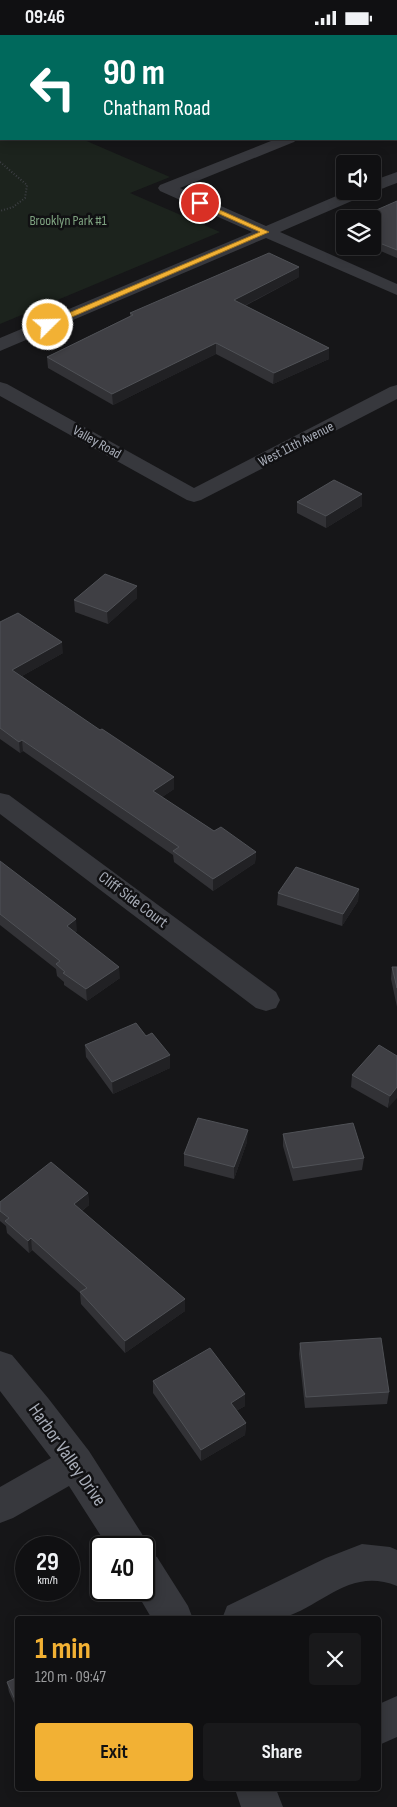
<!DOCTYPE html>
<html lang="en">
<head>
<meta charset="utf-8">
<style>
	:root { --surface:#101012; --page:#19191b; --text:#f1f3f6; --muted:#9c9d9f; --line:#303032; --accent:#f2b134 }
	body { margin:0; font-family:"Sofia Sans Condensed",sans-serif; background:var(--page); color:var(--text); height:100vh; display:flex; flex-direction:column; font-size:19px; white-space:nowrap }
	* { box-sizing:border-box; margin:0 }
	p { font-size:16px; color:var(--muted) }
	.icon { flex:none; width:28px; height:28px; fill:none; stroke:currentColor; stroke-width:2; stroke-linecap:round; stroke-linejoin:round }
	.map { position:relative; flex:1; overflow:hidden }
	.drawer { position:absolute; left:15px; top:1581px; width:366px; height:175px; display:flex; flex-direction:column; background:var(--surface); border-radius:5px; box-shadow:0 2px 12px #0003,0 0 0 1px var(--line) }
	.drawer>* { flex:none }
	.guide { position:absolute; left:0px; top:0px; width:398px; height:105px; box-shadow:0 2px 12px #0003,0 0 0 1px var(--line); background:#00695c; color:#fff; overflow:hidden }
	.buttons { position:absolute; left:336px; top:120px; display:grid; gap:10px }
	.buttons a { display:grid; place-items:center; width:45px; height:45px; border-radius:5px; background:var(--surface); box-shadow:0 2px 12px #0003,0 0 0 1px var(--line); font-size:25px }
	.speed { position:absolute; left:15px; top:1501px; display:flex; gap:10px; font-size:25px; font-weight:700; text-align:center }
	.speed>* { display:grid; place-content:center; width:65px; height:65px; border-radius:50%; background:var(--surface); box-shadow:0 2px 12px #0003,0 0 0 1px var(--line); line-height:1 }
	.speed small { font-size:12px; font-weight:400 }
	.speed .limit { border:2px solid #111; border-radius:8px; background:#fff; color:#111 }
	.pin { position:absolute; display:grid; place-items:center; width:42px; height:42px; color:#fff; margin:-21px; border:2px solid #fff; border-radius:50%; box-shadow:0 1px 5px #0007 }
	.me { position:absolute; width:55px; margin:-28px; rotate:67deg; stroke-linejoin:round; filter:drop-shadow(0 0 4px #0008) }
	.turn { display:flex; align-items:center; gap:18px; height:105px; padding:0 20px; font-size:22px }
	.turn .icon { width:65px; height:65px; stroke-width:2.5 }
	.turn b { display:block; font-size:35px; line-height:42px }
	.round { display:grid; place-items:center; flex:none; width:52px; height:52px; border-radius:5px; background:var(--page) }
	.overview { display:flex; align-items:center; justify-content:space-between; height:85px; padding:0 20px }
	h1 { font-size:30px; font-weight:700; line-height:38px; color:var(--accent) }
	.primary-button { display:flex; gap:10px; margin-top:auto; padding:10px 20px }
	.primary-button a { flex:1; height:58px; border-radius:5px; background:var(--accent); color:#111; font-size:20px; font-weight:700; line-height:58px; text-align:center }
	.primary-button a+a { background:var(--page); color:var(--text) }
	.status { display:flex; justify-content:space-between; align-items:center; height:35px; padding:0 25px; background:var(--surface); direction:ltr }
	.status svg { height:14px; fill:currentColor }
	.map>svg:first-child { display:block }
	.green { fill:#1c231d }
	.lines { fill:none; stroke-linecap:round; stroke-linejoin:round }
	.path { stroke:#3d3f44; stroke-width:2; stroke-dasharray:1 2; stroke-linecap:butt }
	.minor { fill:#37383d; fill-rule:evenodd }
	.wall { fill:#323236 }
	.shaded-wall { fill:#212124 }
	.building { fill:#3f3f44; stroke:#4f5156 }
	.route { fill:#f2b134; stroke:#9d7322 }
	.labels { text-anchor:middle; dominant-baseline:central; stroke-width:5; stroke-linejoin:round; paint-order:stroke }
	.far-park-label { font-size:14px; fill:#7fa381; stroke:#111113 }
	.far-street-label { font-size:14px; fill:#a8adb8; stroke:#111113 }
	.street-label { font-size:16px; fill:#a8adb8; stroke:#111113 }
	.near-street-label { font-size:19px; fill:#a8adb8; stroke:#111113 }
</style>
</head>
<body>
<div class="status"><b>09:46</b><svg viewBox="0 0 49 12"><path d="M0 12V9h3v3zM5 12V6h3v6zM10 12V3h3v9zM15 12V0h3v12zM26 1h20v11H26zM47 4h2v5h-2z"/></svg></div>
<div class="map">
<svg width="397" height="1772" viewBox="0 0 397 1772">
	<rect width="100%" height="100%" fill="#161618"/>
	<path class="green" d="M0,69l1,35h81l88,38 -40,16 90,39 -220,92z"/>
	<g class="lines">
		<path class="path" d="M0,127l27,23 -2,13 -12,9 -13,4"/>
		<path class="minor" d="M276,104h21l-3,3 -114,46 86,38 82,-35h24v-10l25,-9v11c-9,3 -18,8 -27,8l-2,3 -88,38 117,52v11l-131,-57 -266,113v-13l252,-106 -92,-41 -2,-3 2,-3z
			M0,347l7,2 187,104 196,-101 7,-2v14l-196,101 -7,2 -7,-2 -187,-104z
			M0,758l9,2 267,197 4,8 -4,8 -10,3 -10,-3 -256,-194z
			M0,1316l12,4 36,43 41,53 53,83 6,13 -3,5 12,5 31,49 5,13h-41l-17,-29h9v-43h-36l-39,-61 -56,32 -13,5v-36l51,-29 -51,-67z
			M362,1509l28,3 7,3v36c-47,-19 -73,19 -114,32 -12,4 -46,1 -61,1l5,-13 99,-48z
			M397,1661v41l-18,8v-41z
			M235,1754h41l7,18h-42z"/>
	</g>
	<path class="wall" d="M0,0h313l-4,1h-308v40l-1,-1z
		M397,166v57l-28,-12h3v-27z
		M345,189v12l-6,-2v-8z
		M299,242l-54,29 84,42v11l-56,25 -57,-30 -103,51 -65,-37 -1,-11 83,-41v-3z
		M297,467l65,4 -36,22 -29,-15z
		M137,551v12l-29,26 -33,-12 -1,-12z
		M0,587l63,31 -41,23 152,113 -12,8 52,34 42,21 -1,11 -42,28 -39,-29 -1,-7 -150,-104 -3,2 -20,-14z
		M0,826l77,70 -2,1 45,46 -33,23 -23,-16v-3l-7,-6 -1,-7 -56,-44z
		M359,854l-1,12 -16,25 -65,-21 1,-12z
		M392,932h5v40l-6,-28z
		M85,1010l85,23 -57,26 -27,-37z
		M397,1021l-9,52 -37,-21 1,-12z
		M283,1099l81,24 -2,12 -69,11 -10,-35z
		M247,1107l-13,37 -50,-13v-12z
		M88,1158l1,12 -7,6 103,88v12l-60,42 -44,-49 -1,-11 -48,-43 -3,3 -22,-20 -1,-7 -6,-5v-19z
		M300,1308l89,49 -2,12 -82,4 -6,-54z
		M153,1346l92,13v12l-9,5 10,12 -1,12 -44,26 -48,-68z
		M18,1642v35l-9,-20 -2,-10z"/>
	<path class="shaded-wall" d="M294,0h19l-4,1h-19z
		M299,232v10l-65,34v-11z
		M216,308v11l-103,51 -1,-11z
		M329,313v11l-56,25 1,-11z
		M362,459v12l-36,22v-12z
		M137,551v12l-29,26 -1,-12z
		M62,607l1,11 -50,28 -1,-11z
		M22,705l1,11 -3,2 -1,-11z
		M174,742v12l-21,14v-12z
		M256,817l-1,11 -42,28v-12z
		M359,854l-1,12 -16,25 1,-12z
		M76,884l1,12 -10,7v-12z
		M119,932l1,11 -33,23 -1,-12z
		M170,1020v13l-57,26 -1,-12z
		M397,1052v11l-9,10 2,-12z
		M248,1095l-1,12 -13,37v-12z
		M88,1158l1,12 -14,11 -1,-12z
		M31,1203l1,12 -3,3 -1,-12z
		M185,1264v12l-60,42v-12z
		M245,1359v12l-15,8 1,-11z
		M246,1388l-1,12 -44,26v-11z"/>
	<path class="building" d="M0,0h294l-4,1h-289v33l-1,-1z
		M396,11h1v36h-1z
		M396,58l1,1v22l-1,-1z
		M397,166v49l-25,-10v-21h-16z
		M345,189v4l-6,-2z
		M269,218l30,14 -65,33 95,48 -55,25 -58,-30 -104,51 -65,-37 86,-42 -3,-2z
		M334,445l28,14 -36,22 -29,-14z
		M105,539l32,12 -30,26 -33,-12z
		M18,578l44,29 -50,28 88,60 2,-1 72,48 -21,14 61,40 7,-4 35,25 -43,27 -40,-28 6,-4 -157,-107 -3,2 -19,-14v-106z
		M0,826l76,58 -9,7 52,41 -33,22 -23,-16 2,-1 -9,-8 4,-3 -60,-47z
		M296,832l63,22 -16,25 -65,-21z
		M392,932h5v21z
		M136,988l10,13 6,-3 18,22 -58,27 -27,-37z
		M379,1010l18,11v31l-7,9 -38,-21z
		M198,1083l50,12 -14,37 -50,-13z
		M353,1088l11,35 -71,10 -10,-34z
		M51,1127l37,31 -14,11 111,95 -60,42 -45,-49 7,-4 -56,-50 -3,3 -23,-20 4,-3 -9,-7v-9z
		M381,1303l8,54 -83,5 -6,-54z
		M210,1313l35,46 -14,9 15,20 -45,27 -48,-69z
		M18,1642v29l-11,-24z"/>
	<path class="route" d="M197,167h5l67,30 -218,94h-6v-3l215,-91 -63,-28z"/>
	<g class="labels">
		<g class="far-park-label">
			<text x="68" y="185">Brooklyn Park #1</text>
		</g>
		<g class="far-street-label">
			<text transform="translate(97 407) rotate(29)">Valley Road</text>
			<text transform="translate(296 409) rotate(-27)">West 11th Avenue</text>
		</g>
		<g class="street-label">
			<text transform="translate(133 865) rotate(37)">Cliff Side Court</text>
		</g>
		<g class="near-street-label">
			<text transform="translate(67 1420) rotate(55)">Harbor Valley Drive</text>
		</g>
	</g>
</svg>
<div class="buttons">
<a><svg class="icon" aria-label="sound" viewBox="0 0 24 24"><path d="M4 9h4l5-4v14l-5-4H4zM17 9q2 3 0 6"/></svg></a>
<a><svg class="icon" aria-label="layers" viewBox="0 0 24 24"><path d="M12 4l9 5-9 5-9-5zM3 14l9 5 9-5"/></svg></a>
</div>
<div class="speed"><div>29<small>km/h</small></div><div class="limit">40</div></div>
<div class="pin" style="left:200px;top:168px;background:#d93025"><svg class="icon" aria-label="arrive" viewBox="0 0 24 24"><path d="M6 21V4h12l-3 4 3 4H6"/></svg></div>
<svg class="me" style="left:48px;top:290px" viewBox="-20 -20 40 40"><circle r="17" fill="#f2b134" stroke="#fff" stroke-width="3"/><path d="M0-11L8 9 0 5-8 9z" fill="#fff"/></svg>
<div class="guide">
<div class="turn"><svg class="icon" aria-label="left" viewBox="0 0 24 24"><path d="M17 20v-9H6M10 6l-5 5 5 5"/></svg><div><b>90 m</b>Chatham Road</div></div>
</div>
<section class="drawer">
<div class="overview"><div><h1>1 min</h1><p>120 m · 09:47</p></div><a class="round"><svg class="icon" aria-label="close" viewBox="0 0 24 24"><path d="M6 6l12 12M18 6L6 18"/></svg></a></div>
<div class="primary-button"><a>Exit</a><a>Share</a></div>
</section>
</div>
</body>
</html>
